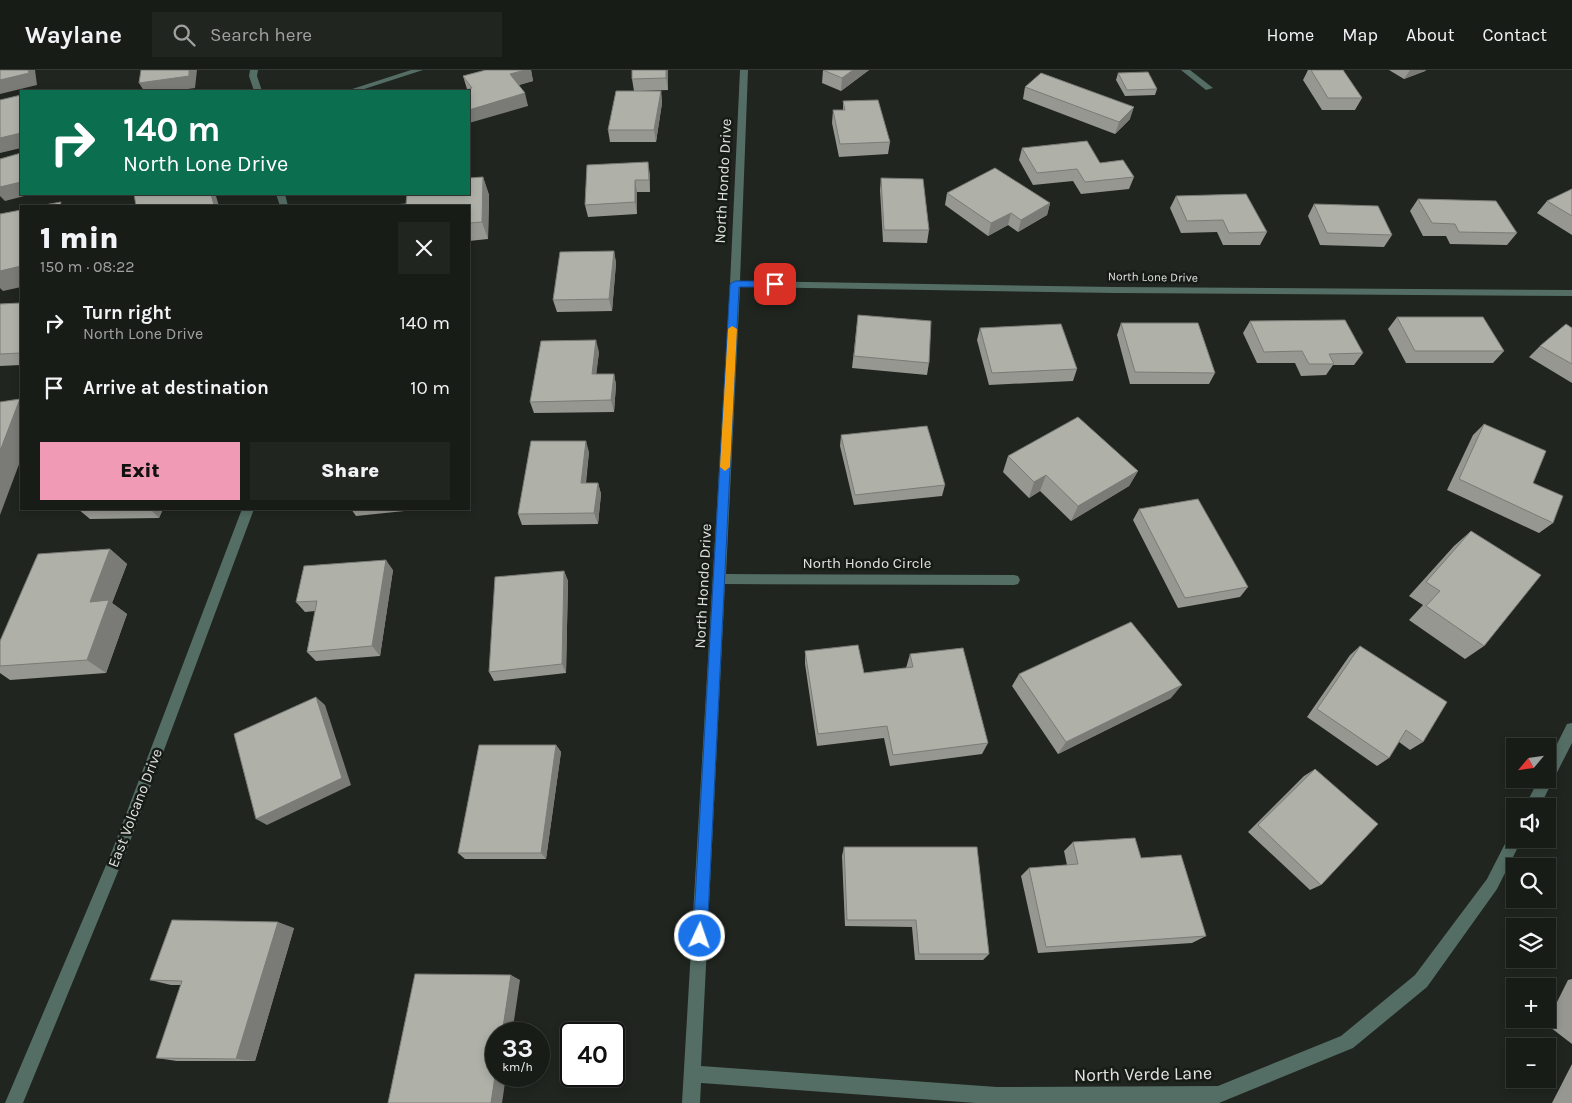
<!DOCTYPE html>
<html lang="en">
<head>
<meta charset="utf-8">
<style>
	:root { --surface:#181c17; --page:#212520; --text:#f1f3f6; --muted:#9fa1a1; --line:#363a36; --accent:#f09ab6 }
	body { margin:0; font-family:Karla,sans-serif; background:var(--page); color:var(--text); height:100vh; display:flex; flex-direction:column; font-size:19px; white-space:nowrap }
	* { box-sizing:border-box; margin:0 }
	p { font-size:16px; color:var(--muted) }
	.icon { flex:none; width:28px; height:28px; fill:none; stroke:currentColor; stroke-width:2; stroke-linecap:round; stroke-linejoin:round }
	.map { position:relative; flex:1; overflow:hidden }
	.sheet { position:absolute; left:20px; top:135px; width:450px; height:305px; display:flex; flex-direction:column; background:var(--surface); border-radius:0px; box-shadow:0 2px 8px #0003,0 0 0 1px var(--line) }
	.sheet>* { flex:none }
	.hud { position:absolute; left:20px; top:20px; width:450px; height:105px; border-radius:0px; box-shadow:0 2px 8px #0003,0 0 0 1px var(--line); background:#0b6e4f; color:#fff; overflow:hidden }
	.needle { width:32px; rotate:241deg }
	.controls { position:absolute; left:1506px; top:668px; display:grid; gap:10px }
	.controls a { display:grid; place-items:center; width:50px; height:50px; border-radius:0px; background:var(--surface); box-shadow:0 2px 8px #0003,0 0 0 1px var(--line); font-size:25px }
	.speed { position:absolute; left:485px; top:952px; display:flex; gap:10px; font-size:25px; font-weight:700; text-align:center }
	.speed>* { display:grid; place-content:center; width:65px; height:65px; border-radius:50%; background:var(--surface); box-shadow:0 2px 8px #0003,0 0 0 1px var(--line); line-height:1 }
	.speed small { font-size:12px; font-weight:400 }
	.speed .limit { border:2px solid #111; border-radius:8px; background:#fff; color:#111 }
	.pin { position:absolute; display:grid; place-items:center; width:42px; height:42px; color:#fff; margin:-21px; border-radius:10px; box-shadow:0 2px 8px #0006 }
	.me { position:absolute; width:55px; margin:-28px; rotate:3deg; stroke-linejoin:round; filter:drop-shadow(0 0 4px #0008) }
	.turn { display:flex; align-items:center; gap:18px; height:105px; padding:0 20px; font-size:22px }
	.turn .icon { width:65px; height:65px; stroke-width:2.5 }
	.turn b { display:block; font-size:35px; line-height:42px }
	.round { display:grid; place-items:center; flex:none; width:52px; height:52px; border-radius:0px; background:var(--page) }
	.headline { display:flex; align-items:center; justify-content:space-between; height:85px; padding:0 20px }
	h1 { font-size:30px; font-weight:800; line-height:38px }
	.action { display:flex; gap:10px; margin-top:auto; padding:10px 20px }
	.action a { flex:1; height:58px; border-radius:0px; background:var(--accent); color:#111; font-size:20px; font-weight:800; line-height:58px; text-align:center }
	.action a+a { background:var(--page); color:var(--text) }
	ul { padding:0; list-style:none }
	li { display:flex; align-items:center; gap:15px; height:65px; padding:0 20px }
	li div { flex:1 }
	li b { display:block; font-size:19px }
	li em { font-style:normal }
	header { display:flex; align-items:center; gap:30px; box-sizing:border-box; height:70px; padding:0 25px; background:var(--surface); border-bottom:1px solid var(--line) }
	header strong { font-size:24px }
	nav { display:flex; gap:28px; margin-inline-start:auto; font-size:18px }
	.search { width:350px; height:45px; background:var(--page); display:flex; align-items:center; gap:12px; box-sizing:border-box; padding:0 18px; border-radius:0px; color:var(--muted); font-size:19px }
	.map>svg:first-child { display:block }
	.lines { fill:none; stroke-linecap:round; stroke-linejoin:round }
	.minor { fill:#546e65; fill-rule:evenodd }
	.wall { fill:#969790 }
	.shaded-wall { fill:#7a7b76 }
	.building { fill:#afb0a8; stroke:#7a7b76 }
	.route { fill:#1a73e8; stroke:#114b97 }
	.slow { fill:#f59e0b }
	.labels { text-anchor:middle; dominant-baseline:central; stroke-width:5; stroke-linejoin:round; paint-order:stroke }
	.far-street-label { font-size:12px; fill:#e0e3df; stroke:#171b16 }
	.street-label { font-size:15px; fill:#e0e3df; stroke:#171b16 }
	.near-street-label { font-size:18px; fill:#e0e3df; stroke:#171b16 }
</style>
</head>
<body>
<header>
<strong>Waylane</strong>
<div class="search"><svg class="icon" aria-label="search" viewBox="0 0 24 24"><circle cx="10" cy="10" r="6"/><path d="M15 15l6 6"/></svg>Search here</div>
<nav><a>Home</a><a>Map</a><a>About</a><a>Contact</a></nav>
</header>
<div class="map">
<svg width="1572" height="1033" viewBox="0 0 1572 1033">
	<rect width="100%" height="100%" fill="#20251f"/>
	<g class="lines">
		<path class="minor" d="M250,0h8l-1,6 5,15h-8l-5,-15z
			M411,0h12l-65,21h-12z
			M740,0h8l-8,211 375,6 457,3v6l-457,-3 -375,-6 -14,287 288,1 4,1 2,4 -2,4 -4,1 -289,-1 -24,482 296,21 221,-1 123,-50 74,-61 72,-96 23,-45 5,-2v7h7l-25,50 -70,98 -74,61 -134,55h-243l-275,-20 -1,20h-18l48,-819z
			M1181,0h9l23,18 -7,2z
			M276,124h9l3,12h-8z
			M242,439h12l-128,343 -103,251h-18l107,-252z
			M1572,653v20l-32,63h-15l14,-27h9v-17l19,-38z"/>
	</g>
	<path class="wall" d="M486,0h45l2,11 -15,4 10,21 -61,-17 -4,-13z
		M632,0h36v20l-28,1h21l1,12 -6,39h-46l-2,-12 26,-39 -2,-12z
		M823,0h46l-28,21 -19,-8z
		M1308,0h35l19,28 -7,12h-33l-19,-30z
		M1389,0h37l-1,1 -21,8z
		M1118,3l39,16 -2,6 -30,1 -9,-16z
		M1025,17l105,32 -15,15 -92,-35z
		M843,31l47,41 -2,12 -49,3 -7,-34 1,-13h10z
		M1022,78l78,15 34,14 -5,12 -48,5 -8,-13 -40,4 -14,-25z
		M587,95l63,9v18h-13v22l-49,3 -3,-12z
		M483,107l6,18 -1,44 -19,2v-35l-63,-2z
		M881,108l48,52 -2,13 -44,-1 -3,-52z
		M1572,119v46l-35,-22 10,-12z
		M947,123l103,10 -3,12 -29,17 -10,-7 -20,11 -43,-31z
		M1176,126l91,36 -7,13h-37l-6,-13 -36,1 -11,-25z
		M1418,129l99,34 -10,12 -57,-1 -4,-8h-23l-13,-25z
		M1314,134l78,31 -8,12 -64,-2 -12,-29z
		M614,181l2,12 -4,48 -55,1 -4,-12z
		M21,233v62l-21,1v-62z
		M858,245l71,48 -2,12 -75,-7z
		M1397,247l107,34 -11,12h-87l-18,-34z
		M1250,251l113,32 -9,12h-21l-7,10 -25,1 -6,-13h-38l-14,-30z
		M1121,253l94,50 -6,11h-79l-13,-49z
		M980,258l97,41 -4,12 -84,4 -12,-45z
		M1572,258v55l-43,-26 11,-11z
		M599,282l-3,22h18l2,11 -2,27 -80,1 -4,-11z
		M1484,354l49,59 20,40 -14,10 -92,-43 26,-55z
		M841,365l104,50 -3,11 -88,9 -14,-59z
		M589,382l-3,31h12l3,11 -3,30 -76,1 -4,-11z
		M1008,386l130,15 -9,15 -58,35 -31,-30 -11,7 -26,-26z
		M78,439h85l-4,9 -69,1z
		M351,439h73l-68,7z
		M1139,439l109,78 -8,10 -62,11 -45,-88z
		M1471,461l13,115 -19,13 -56,-39 14,-15 -14,-9 45,-50z
		M110,479l17,15 -15,39 15,11 -21,59 -96,7 -10,-7v-32z
		M393,500l-13,86 -64,5 -9,-9 8,-41 -10,1 -9,-10z
		M564,501l4,10 -2,92 -72,8 -5,-9z
		M1360,576l63,96 -13,8 -11,-8 -10,16 -12,8 -70,-49 43,-62z
		M805,581l59,22 42,-5 4,-14 78,89 -6,11 -92,12 -6,-28 -67,8 -12,-82z
		M1019,604l152,24 -113,56 -46,-68z
		M556,675l5,7 -15,107h-81l-7,-6z
		M1315,699l6,116 -11,5 -62,-58 56,-56z
		M1073,772l68,16 65,78 -14,7 -154,10 -17,-77 8,-8 38,-3 -3,-14z
		M844,777l145,107 -6,6h-68l-3,-33 -67,-1 -3,-70z
		M294,858l-39,133h-78l-21,-3 25,-73h-10l-21,-5z
		M1572,909v65l-26,-20 22,-44z
		M1572,994v39h-20z"/>
	<path class="shaded-wall" d="M28,0h7l2,15 -37,9v-14z
		M189,0h8l-2,18 -21,3h-30l-5,-8z
		M525,0h6l2,11 -20,6 -3,-13z
		M666,0h2v20l-2,-12z
		M853,0h16l-28,21 1,-13z
		M1410,0h16l-1,1 -21,8z
		M661,21l1,12 -6,39 -2,-12z
		M525,23l3,13 -59,17v-13z
		M1134,37l-4,12 -15,15 4,-12z
		M21,63v15l-21,5v-15z
		M648,92l2,12v18l-1,-12z
		M483,107l6,18 -1,44 -6,-17z
		M635,110l2,12v22l-2,-12z
		M21,112v12h11l-27,7 -5,-5v-9z
		M211,124h4l1,2 3,10h-11z
		M1050,133l-3,12 -29,17 3,-12z
		M1011,143l-3,12 -20,11 3,-13z
		M614,181l2,12 -4,48 -3,-12z
		M21,196v21l-18,4 -3,-3v-17z
		M596,270l3,12 -4,33 -3,-11z
		M614,304l2,11 -2,27 -3,-12z
		M20,329l1,1v59l-21,56v-64z
		M586,371l3,11 -5,42 -3,-11z
		M1138,401l-9,15 -58,35 7,-15z
		M1046,405l-6,16 -11,7 5,-16z
		M598,413l3,11 -3,30 -4,-11z
		M150,439h13l-4,9z
		M110,479l17,15 -15,39 15,11 -21,59 -19,-13 3,-58z
		M386,490l7,10 -13,86 -8,-10z
		M564,501l4,10 -2,92 -4,-9z
		M1182,615l-11,13 -113,56 8,-12z
		M316,627l9,8 26,80 -84,40 -11,-6z
		M556,675l5,7 -15,107 -5,-6z
		M278,852l16,6 -39,133 -19,-2z
		M511,905l9,5 -8,54h-10z
		M496,1000v6h10l-4,27h-11z"/>
	<path class="building" d="M0,0h28l1,3 -29,7z
		M141,0h48v6l-50,7z
		M486,0h39l-15,4 15,19 -56,17v-19h-9l12,-3 -9,-12z
		M632,0h34v8l-34,1z
		M823,0h30l-11,8z
		M1311,0h32l19,28h-34z
		M1148,2l9,17 -30,1 -9,-17z
		M1041,3l93,34 -15,15 -94,-35z
		M616,21h45l-7,39h-46z
		M21,25v38l-21,5v-38z
		M878,30l12,42 -50,2 -7,-34h12l-2,-9z
		M1087,71l13,22 23,-3 11,17 -49,5 -8,-13 -40,4 -15,-25z
		M21,83v29l-21,5v-28z
		M648,92l1,18h-14v22l-50,3 2,-40z
		M995,98l55,35 -29,17 -10,-7 -20,10 -44,-30z
		M483,107l-1,45 -13,1v-17h-89l26,-2 1,-10h62v-16z
		M881,108l42,1 6,51h-45z
		M1572,119v27l-25,-15z
		M134,124h77l3,11 -6,1h-72z
		M1246,124l21,38 -38,1 -6,-13 -36,1 -11,-25z
		M1418,129l78,2 21,32 -58,-1 -4,-8 -23,-1z
		M61,132l-1,4h-21z
		M1314,134l64,2 14,29 -65,-2z
		M21,140v56l-21,5v-57z
		M614,181l-5,48 -56,1 7,-48z
		M21,233v50l-21,1v-50z
		M858,245l73,6 -2,42 -75,-7z
		M1397,247h86l21,34h-89z
		M1345,250l18,33 -34,1 5,10h-25l-7,-13 -38,1 -14,-31z
		M1121,253h77l17,50 -80,-1z
		M1061,254l16,45 -85,4 -12,-45z
		M1566,254l6,4v36l-32,-18z
		M596,270l-4,34h22l-3,26 -81,2 11,-61z
		M20,329l-20,52v-49z
		M1078,347l60,54 -60,35 -32,-31 -12,7 -26,-26z
		M1484,354l62,27 -13,32 30,13 -10,27 -94,-44z
		M927,356l18,59 -90,10 -14,-60z
		M531,371h55l-5,42h17l-4,30 -76,1z
		M1198,429l50,88 -63,11 -46,-89z
		M1471,461l70,44 -57,71 -58,-40 14,-15 -14,-9z
		M110,479l-20,53 19,-2 -22,60 -87,6v-25l38,-87z
		M386,490l-14,86 -65,6 10,-51 -21,1 8,-36z
		M564,501l-2,93 -73,8 6,-95z
		M1131,552l51,63 -116,57 -47,-68z
		M858,575l6,28 49,-6 -3,-13 53,-6 25,95 -95,12 -6,-29 -69,8 -13,-83z
		M1360,576l87,56 -24,40 -17,-12 -17,28 -72,-49z
		M316,627l26,81 -86,41 -22,-85z
		M479,675h77l-15,108h-83z
		M1315,699l63,55 -57,61 -63,-60z
		M1135,768l6,20 40,-3 25,81 -160,11 -17,-79 49,-4 -5,-22z
		M844,777h133l12,107h-70l-3,-34h-69z
		M172,850l106,2 -42,137 -80,-1 26,-77 -32,-1z
		M415,904l96,1 -9,59h-6v36l-5,33h-103z"/>
	<path class="route" d="M735,211h40l4,3 -4,3h-36l-32,649 -2,5 -5,2 -5,-2 -2,-5 37,-652z"/>
	<path class="slow" d="M732,256l5,3 -7,138 -5,4 -5,-4 8,-138z"/>
	<g class="labels">
		<g class="far-street-label">
			<text transform="translate(1153 207) rotate(1)">North Lone Drive</text>
		</g>
		<g class="street-label">
			<text transform="translate(723 111) rotate(-87)">North Hondo Drive</text>
			<text x="867" y="493">North Hondo Circle</text>
			<text transform="translate(703 516) rotate(-87)">North Hondo Drive</text>
			<text transform="translate(135 738) rotate(-69)">East Volcano Drive</text>
		</g>
		<g class="near-street-label">
			<text transform="translate(1143 1004) rotate(-1)">North Verde Lane</text>
		</g>
	</g>
</svg>
<div class="controls">
<a><svg class="needle" viewBox="-14 -14 28 28"><path d="M0-13l5 13h-10z" fill="#e53935"/><path d="M0 13l5-13h-10z" fill="#9fa1a1"/></svg></a>
<a><svg class="icon" aria-label="sound" viewBox="0 0 24 24"><path d="M4 9h4l5-4v14l-5-4H4zM17 9q2 3 0 6"/></svg></a>
<a><svg class="icon" aria-label="search" viewBox="0 0 24 24"><circle cx="10" cy="10" r="6"/><path d="M15 15l6 6"/></svg></a>
<a><svg class="icon" aria-label="layers" viewBox="0 0 24 24"><path d="M12 4l9 5-9 5-9-5zM3 14l9 5 9-5"/></svg></a>
<a>+</a>
<a>−</a>
</div>
<div class="speed"><div>33<small>km/h</small></div><div class="limit">40</div></div>
<div class="pin" style="left:775px;top:214px;background:#d93025"><svg class="icon" aria-label="arrive" viewBox="0 0 24 24"><path d="M6 21V4h12l-3 4 3 4H6"/></svg></div>
<svg class="me" style="left:700px;top:866px" viewBox="-20 -20 40 40"><circle r="17" fill="#1a73e8" stroke="#fff" stroke-width="3"/><path d="M0-11L8 9 0 5-8 9z" fill="#fff"/></svg>
<div class="hud">
<div class="turn"><svg class="icon" aria-label="right" viewBox="0 0 24 24"><path d="M7 20v-9h11M14 6l5 5-5 5"/></svg><div><b>140 m</b>North Lone Drive</div></div>
</div>
<section class="sheet">
<div class="headline"><div><h1>1 min</h1><p>150 m · 08:22</p></div><a class="round"><svg class="icon" aria-label="close" viewBox="0 0 24 24"><path d="M6 6l12 12M18 6L6 18"/></svg></a></div>
<ul>
<li><svg class="icon" aria-label="right" viewBox="0 0 24 24"><path d="M7 20v-9h11M14 6l5 5-5 5"/></svg><div><b>Turn right</b><p>North Lone Drive</p></div><em>140 m</em></li>
<li><svg class="icon" aria-label="arrive" viewBox="0 0 24 24"><path d="M6 21V4h12l-3 4 3 4H6"/></svg><div><b>Arrive at destination</b></div><em>10 m</em></li>
</ul>
<div class="action"><a>Exit</a><a>Share</a></div>
</section>
</div>
</body>
</html>
